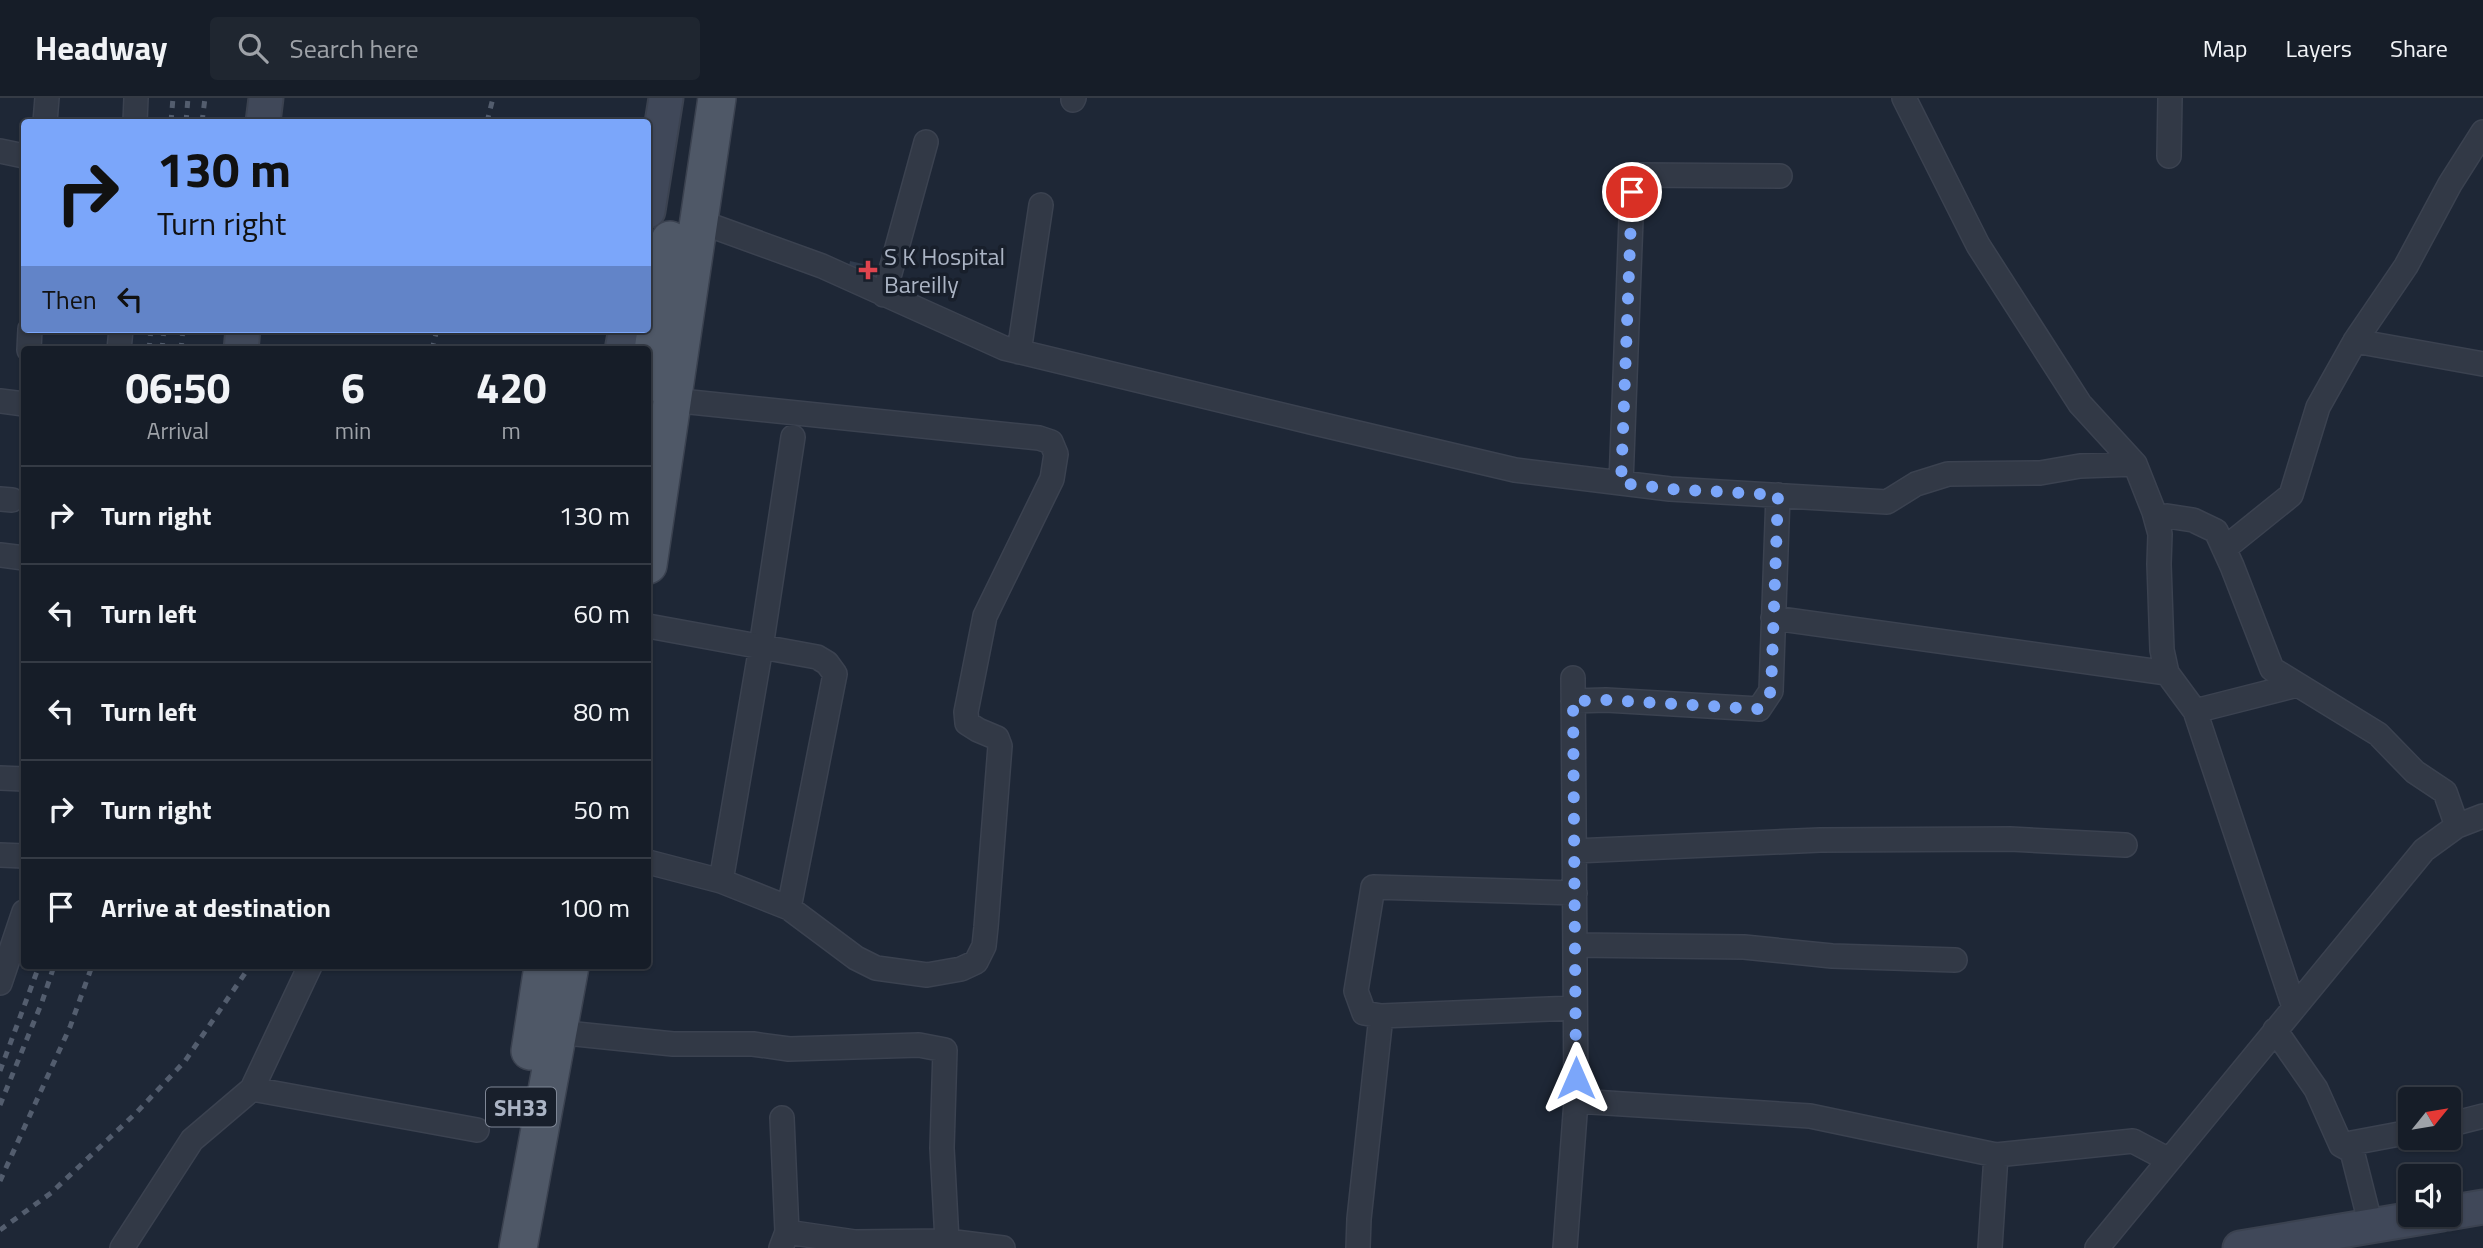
<!DOCTYPE html>
<html lang="en">
<head>
<meta charset="utf-8">
<style>
	:root { --surface:#161d28; --page:#1f2630; --text:#f1f3f6; --muted:#9ea2a8; --line:#353b45 }
	body { margin:0; font-family:"Titillium Web",sans-serif; background:var(--page); color:var(--text); height:100vh; display:flex; flex-direction:column; font-size:26px; white-space:nowrap }
	* { box-sizing:border-box; margin:0 }
	p { font-size:23px; color:var(--muted) }
	.icon { flex:none; width:38px; height:38px; fill:none; stroke:currentColor; stroke-width:2; stroke-linecap:round; stroke-linejoin:round }
	.map { position:relative; flex:1; overflow:hidden }
	.panel { position:absolute; left:21px; top:248px; width:630px; height:623px; display:flex; flex-direction:column; background:var(--surface); border-radius:7px; box-shadow:0 2px 5px #0004,0 0 0 2px var(--line) }
	.panel>* { flex:none }
	.guide { position:absolute; left:21px; top:21px; width:630px; height:214px; border-radius:7px; box-shadow:0 2px 5px #0004,0 0 0 2px var(--line); background:#7ba6fa; color:#111; overflow:hidden }
	.needle { width:46px; rotate:60deg }
	.controls { position:absolute; left:2398px; top:989px; display:grid; gap:14px }
	.controls a { display:grid; place-items:center; width:63px; height:63px; border-radius:7px; background:var(--surface); box-shadow:0 2px 5px #0004,0 0 0 2px var(--line); font-size:35px }
	.pin { position:absolute; display:grid; place-items:center; width:60px; height:60px; color:#fff; margin:-30px; border:4px solid #fff; border-radius:50%; box-shadow:0 2px 7px #0007 }
	.me { position:absolute; width:77px; margin:-38px; rotate:0deg; stroke-linejoin:round; filter:drop-shadow(0 0 5px #0008) }
	.turn { display:flex; align-items:center; gap:24px; height:147px; padding:0 21px; font-size:32px }
	.turn .icon { width:91px; height:91px; stroke-width:2.5 }
	.turn b { display:block; font-size:49px; line-height:60px }
	.then { display:flex; align-items:center; height:66px; padding:0 21px; background:#0003; gap:14px; font-size:26px }
	.eta { display:flex; justify-content:space-evenly; align-items:center; height:119px; text-align:center }
	.eta b { font-size:42px; font-weight:700; line-height:49px }
	ul { padding:0; list-style:none }
	li { display:flex; align-items:center; gap:21px; height:98px; padding:0 21px; border-top:2px solid var(--line) }
	li div { flex:1 }
	li b { display:block; font-size:26px }
	li em { font-style:normal }
	header { display:flex; align-items:center; gap:42px; box-sizing:border-box; height:98px; padding:0 35px; background:var(--surface); border-bottom:2px solid var(--line) }
	header strong { font-size:33px }
	nav { display:flex; gap:38px; margin-inline-start:auto; font-size:24px }
	.search { width:490px; height:63px; background:var(--page); display:flex; align-items:center; gap:18px; box-sizing:border-box; padding:0 24px; border-radius:7px; color:var(--muted); font-size:26px }
	.map>svg:first-child { display:block }
	.building { fill:#303b4d }
	.lines { fill:none; stroke-linecap:round; stroke-linejoin:round }
	.street-casing { stroke:#3b4250; stroke-width:26 }
	.secondary-casing { stroke:#3b4250; stroke-width:37 }
	.primary-casing { stroke:#3b4250; stroke-width:40 }
	.street { stroke:#323946; stroke-width:23 }
	.secondary { stroke:#404859; stroke-width:33 }
	.primary { stroke:#4f5867; stroke-width:37 }
	.rail { stroke:#535d6e; stroke-width:5; stroke-dasharray:7 7; stroke-linecap:butt }
	.route { stroke:#7ba6fa; stroke-width:12; stroke-dasharray:0 21.6 }
	.health-dot { fill:#e0444e; stroke:#181f2b; stroke-width:2.5 }
	.labels { text-anchor:middle; dominant-baseline:central; stroke-width:7; stroke-linejoin:round; paint-order:stroke }
	.shield { fill:#181f2b; stroke:#7f8796; stroke-width:2 }
	.shield-label { font-size:23px; font-weight:bold; fill:#abb4c4 }
	.poi-label { font-size:24px; fill:#abb4c4; stroke:#181f2b; text-anchor:start }
</style>
</head>
<body>
<header>
<strong>Headway</strong>
<div class="search"><svg class="icon" aria-label="search" viewBox="0 0 24 24"><circle cx="10" cy="10" r="6"/><path d="M15 15l6 6"/></svg>Search here</div>
<nav><a>Map</a><a>Layers</a><a>Share</a></nav>
</header>
<div class="map">
<svg width="2483" height="1150" viewBox="0 0 2483 1150">
	<rect width="100%" height="100%" fill="#1e2736"/>
	<path class="building" d="M850,163l35,8 -5,13 -31,-16z"/>
	<g class="lines">
		<g class="street-casing">
			<path id="street" d="M1904,0l74,147 102,159 55,60 19,48 6,22 -1,30 3,86 5,23 28,38 99,296
				M1073,2l1,-2
				M45,24l2,-24
				M135,24l1,-24
				M0,53l24,5
				M2169,58l1,-58
				M698,123l124,45 182,82 311,75 200,47 155,19 217,13 29,-18 32,-10 92,-1 40,-7 55,-2
				M884,197l42,-153
				M2355,243l128,23
				M29,252l1,-21
				M119,252l2,-21
				M1019,254l22,-147
				M0,303l24,3
				M1621,385l11,-290 6,-18 142,1
				M0,401l12,1
				M2156,420l11,-2 26,4 23,11 16,35 40,103 106,65 37,38 30,20 12,34
				M2224,451l67,-54 27,-88 37,-66 51,-75 44,-82 33,-52
				M0,457l24,3
				M1773,520l394,55
				M648,528l169,31 10,6 8,11 -46,234
				M1573,580l3,423 234,15 186,39 -6,93
				M1573,603l33,-1 153,9 12,-18 7,-196
				M2195,613l102,-26
				M0,680l24,1
				M1575,753l245,-11 190,-1 115,6
				M0,757l24,1
				M648,764l73,19 68,27 67,50 20,10 51,7 34,-6 15,-7 8,-16 2,-19 14,-181 -3,-8 -19,-8 -11,-7 -1,-11 19,-96 67,-137 4,-25 -5,-12 -12,-4 -368,-38
				M721,783l40,-234 32,-210
				M1575,795l-202,-6 -17,104 8,22 17,3 194,-8
				M1575,847l169,2 88,9 123,4
				M0,885l24,-71
				M2275,932l41,59 25,56 11,6 19,75
				M576,936l97,10h80l36,5 130,-4 26,5 -3,98 5,93
				M252,991l58,-123
				M2448,1027l35,-9
				M2341,1047l69,-13
				M1996,1057l137,-14 36,19
				M787,1134l68,10 92,-1 56,7
				M122,1150l70,-108 60,-51 225,41
				M781,1150l6,-16 -5,-114
				M1358,1150l1,-29 22,-203
				M1565,1150l11,-147
				M2097,1150l327,-398 33,-24 26,-10"/>
		</g>
		<g class="secondary-casing">
			<path id="secondary" d="M263,24l3,-24
				M648,113l18,-113
				M241,252l2,-21
				M622,252l4,-21
				M2448,1115l35,-6
				M2240,1150l202,-34"/>
		</g>
		<g class="primary-casing">
			<path id="primary" d="M648,285l22,-143
				M648,467l69,-467
				M530,953l13,-85
				M518,1150l52,-282"/>
		</g>
		<use href="#street" class="street"/>
		<use href="#secondary" class="secondary"/>
		<use href="#primary" class="primary"/>
		<path class="rail" d="M171,24l2,-24
			M186,24l2,-24
			M202,24l3,-24
			M487,24l6,-24
			M149,252l2,-21
			M162,252l2,-21
			M181,252l2,-21
			M432,252l5,-21
			M0,973l39,-105
			M0,1007l42,-103 12,-36
			M0,1083l70,-154 22,-61
			M0,1132l51,-37 86,-81 48,-51 65,-95"/>
	</g>
	<g class="lines">
		<path class="route" d="M1576,980l-3,-377 33,-1 153,9 12,-18 7,-196 -108,-6 -49,-6 11,-291"/>
	</g>
	<path class="health-dot" d="M864.5 161.5h7v7h7v7h-7v7h-7v-7h-7v-7h7z"/>
	<g class="labels">
		<rect class="shield" x="486" y="989.5" width="70" height="39" rx="5"/>
		<g class="shield-label">
			<text x="521" y="1009">SH33</text>
		</g>
		<g class="poi-label">
			<text x="884" y="158">S K Hospital<tspan x="884" dy="28">Bareilly</tspan></text>
		</g>
	</g>
</svg>
<div class="controls">
<a><svg class="needle" viewBox="-14 -14 28 28"><path d="M0-13l5 13h-10z" fill="#e53935"/><path d="M0 13l5-13h-10z" fill="#9ea2a8"/></svg></a>
<a><svg class="icon" aria-label="sound" viewBox="0 0 24 24"><path d="M4 9h4l5-4v14l-5-4H4zM17 9q2 3 0 6"/></svg></a>
</div>
<div class="pin" style="left:1632px;top:94px;background:#d93025"><svg class="icon" aria-label="arrive" viewBox="0 0 24 24"><path d="M6 21V4h12l-3 4 3 4H6"/></svg></div>
<svg class="me" style="left:1576px;top:980px" viewBox="-20 -20 40 40"><path d="M0-17L14 15 0 8-14 15z" fill="#7ba6fa" stroke="#fff" stroke-width="4"/></svg>
<div class="guide">
<div class="turn"><svg class="icon" aria-label="right" viewBox="0 0 24 24"><path d="M7 20v-9h11M14 6l5 5-5 5"/></svg><div><b>130 m</b>Turn right</div></div>
<div class="then">Then<svg class="icon" aria-label="left" viewBox="0 0 24 24"><path d="M17 20v-9H6M10 6l-5 5 5 5"/></svg></div>
</div>
<section class="panel">
<div class="eta">
<div><b>06:50</b><p>Arrival</p></div>
<div><b>6</b><p>min</p></div>
<div><b>420</b><p>m</p></div>
</div>
<ul>
<li><svg class="icon" aria-label="right" viewBox="0 0 24 24"><path d="M7 20v-9h11M14 6l5 5-5 5"/></svg><div><b>Turn right</b></div><em>130 m</em></li>
<li><svg class="icon" aria-label="left" viewBox="0 0 24 24"><path d="M17 20v-9H6M10 6l-5 5 5 5"/></svg><div><b>Turn left</b></div><em>60 m</em></li>
<li><svg class="icon" aria-label="left" viewBox="0 0 24 24"><path d="M17 20v-9H6M10 6l-5 5 5 5"/></svg><div><b>Turn left</b></div><em>80 m</em></li>
<li><svg class="icon" aria-label="right" viewBox="0 0 24 24"><path d="M7 20v-9h11M14 6l5 5-5 5"/></svg><div><b>Turn right</b></div><em>50 m</em></li>
<li><svg class="icon" aria-label="arrive" viewBox="0 0 24 24"><path d="M6 21V4h12l-3 4 3 4H6"/></svg><div><b>Arrive at destination</b></div><em>100 m</em></li>
</ul>
</section>
</div>
</body>
</html>
